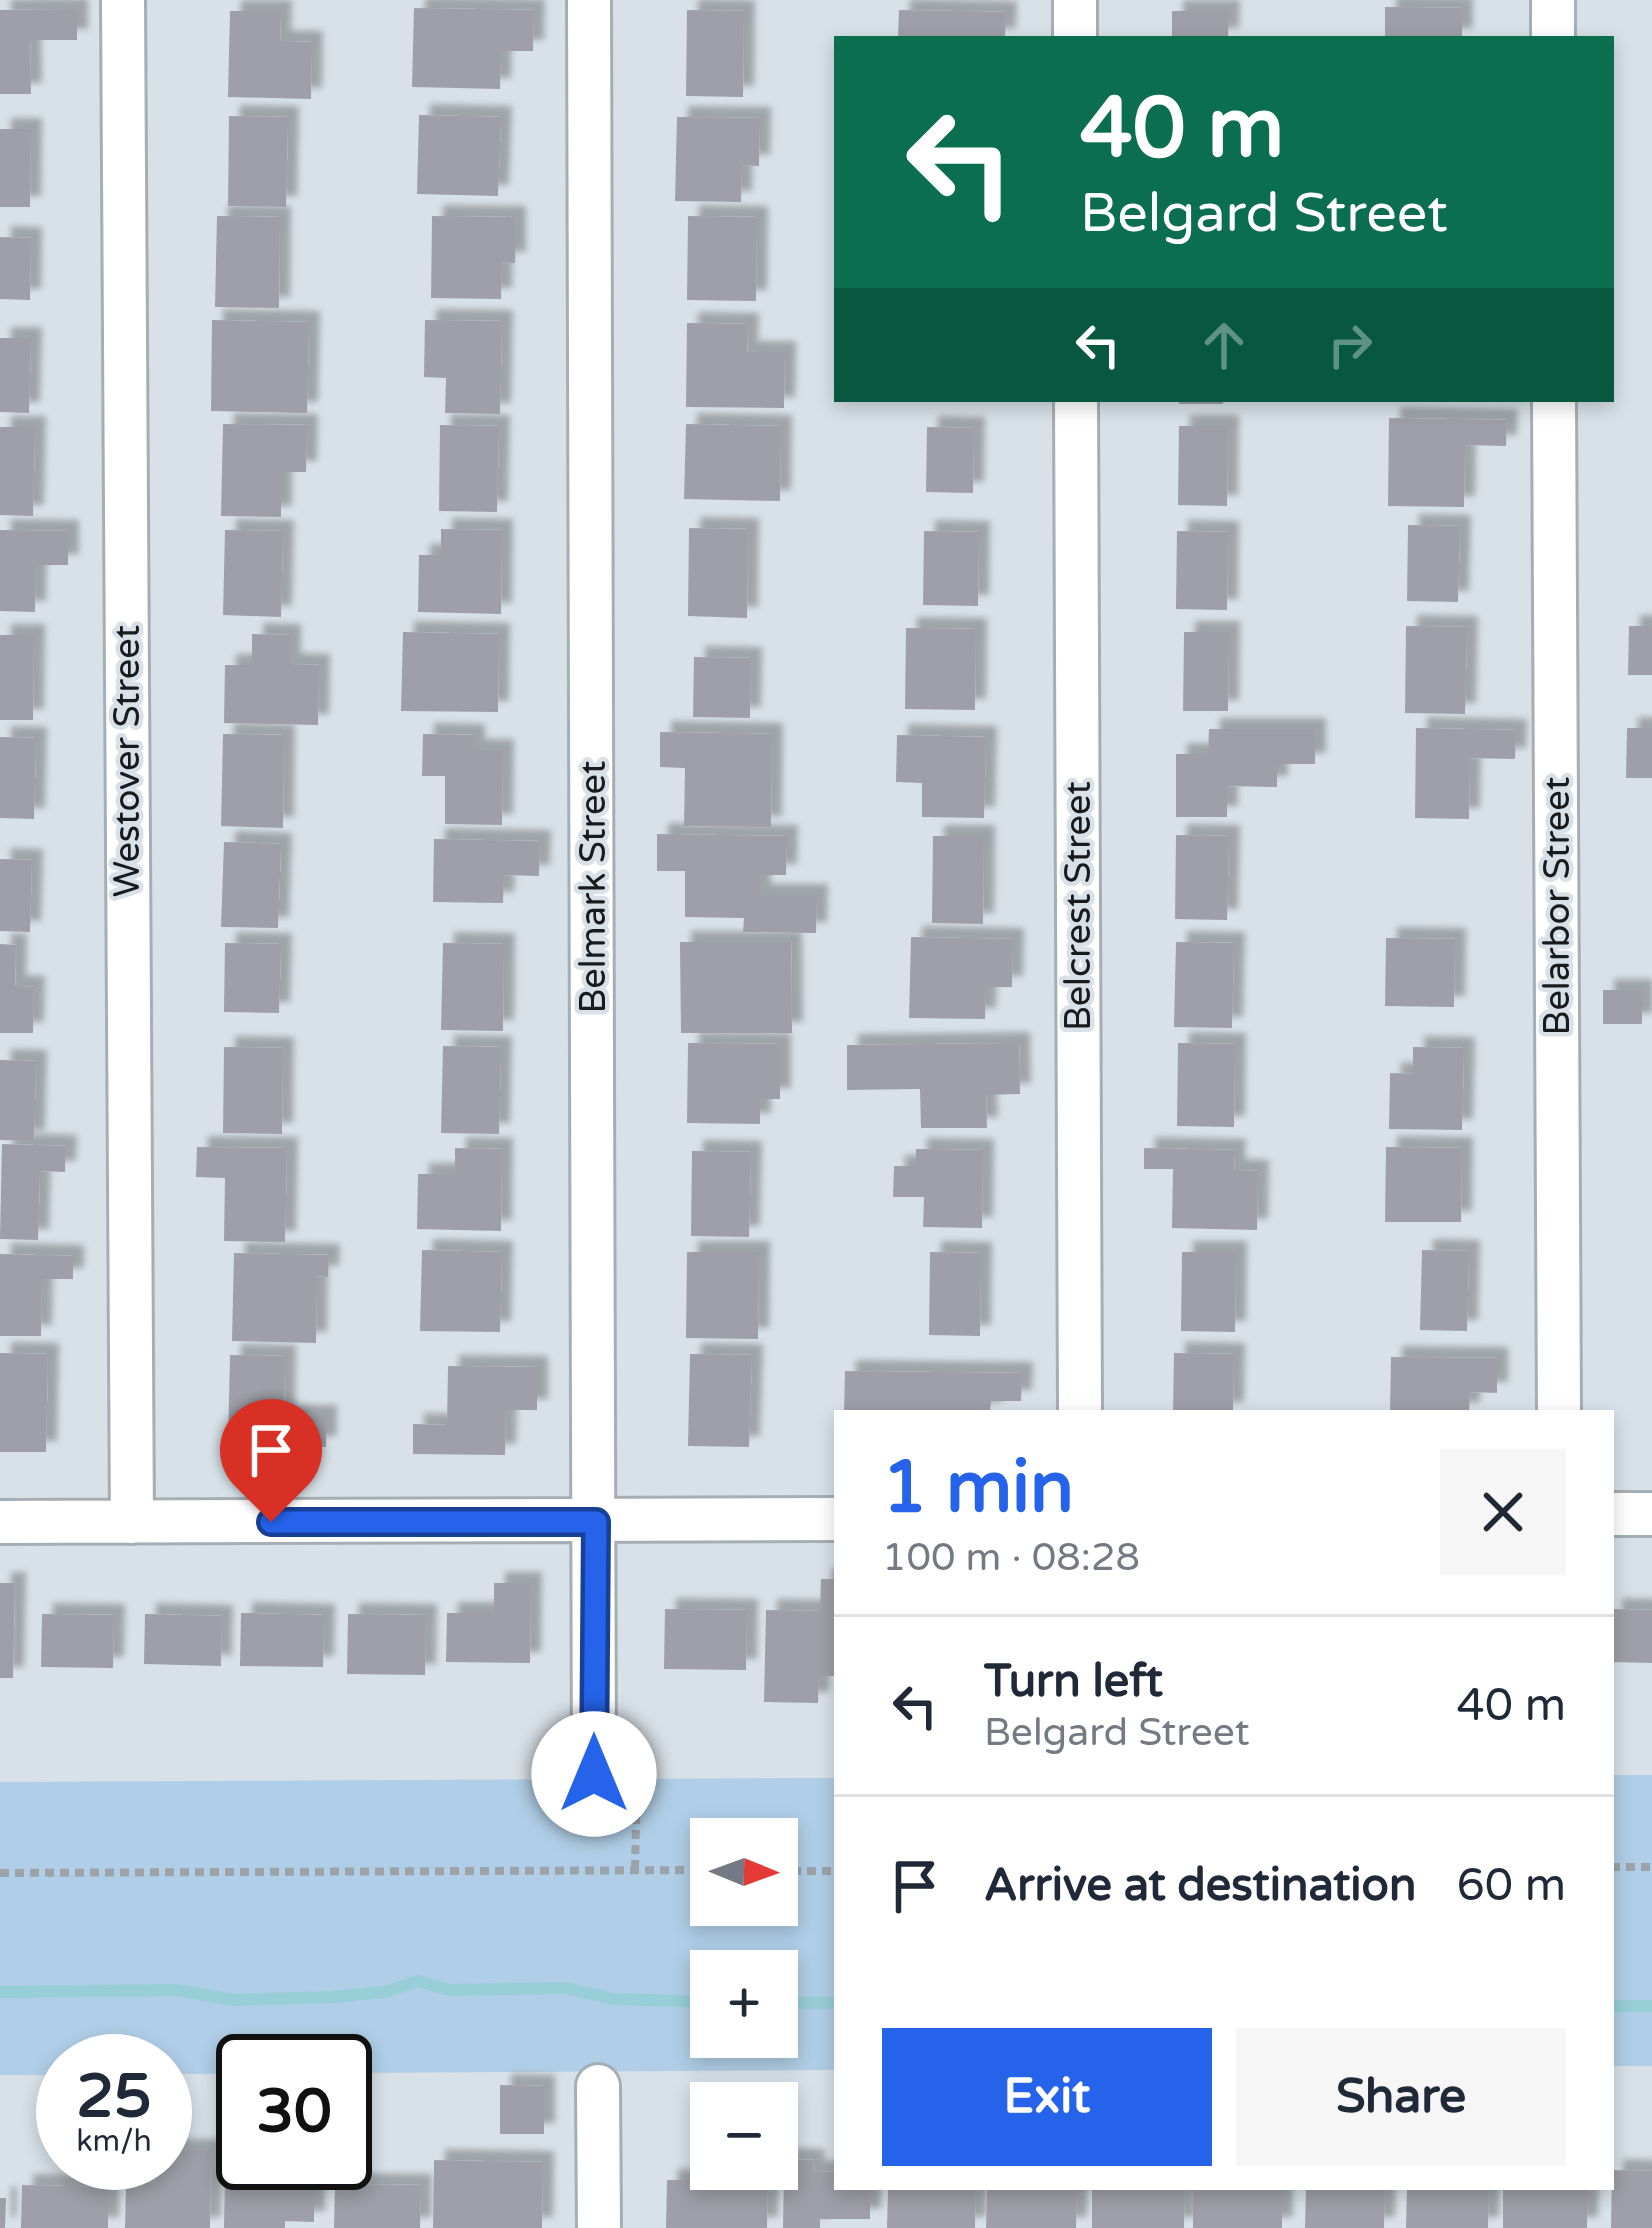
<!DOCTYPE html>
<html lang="en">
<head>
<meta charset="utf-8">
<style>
	:root { --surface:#fff; --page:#f6f6f7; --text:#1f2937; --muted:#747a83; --line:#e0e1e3; --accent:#2563eb }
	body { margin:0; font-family:"Varela Round",sans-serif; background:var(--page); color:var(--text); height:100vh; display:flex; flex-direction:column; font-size:45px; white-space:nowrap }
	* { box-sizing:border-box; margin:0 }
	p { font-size:39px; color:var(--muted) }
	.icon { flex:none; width:66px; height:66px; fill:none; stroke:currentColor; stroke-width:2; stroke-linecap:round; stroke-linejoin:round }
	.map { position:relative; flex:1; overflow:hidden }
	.sheet { position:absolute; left:834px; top:1410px; width:780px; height:780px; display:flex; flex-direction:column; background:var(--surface); border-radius:0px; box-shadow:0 6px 18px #0003 }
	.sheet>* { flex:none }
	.top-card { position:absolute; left:834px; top:36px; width:780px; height:366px; border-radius:0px; box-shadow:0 6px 18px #0003; background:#0b6e4f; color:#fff; overflow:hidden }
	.needle { width:78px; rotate:91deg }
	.controls { position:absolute; left:690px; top:1818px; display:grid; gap:24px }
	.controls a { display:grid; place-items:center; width:108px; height:108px; border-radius:0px; background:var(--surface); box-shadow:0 6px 18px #0003; font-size:60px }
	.speed { position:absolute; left:36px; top:2034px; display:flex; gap:24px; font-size:60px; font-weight:700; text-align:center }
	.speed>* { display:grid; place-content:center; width:156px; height:156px; border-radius:50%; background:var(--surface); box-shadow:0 6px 18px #0003; line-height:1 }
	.speed small { font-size:30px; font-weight:400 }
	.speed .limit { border:6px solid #111; border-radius:18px; background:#fff; color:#111 }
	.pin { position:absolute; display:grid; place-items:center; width:102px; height:102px; color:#fff; margin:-123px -51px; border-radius:50% 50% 50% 0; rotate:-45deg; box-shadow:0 0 12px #0007 }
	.pin .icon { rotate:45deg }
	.me { position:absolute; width:132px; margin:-66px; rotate:0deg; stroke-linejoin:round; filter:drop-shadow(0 0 9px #0008) }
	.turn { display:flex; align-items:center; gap:42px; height:252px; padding:0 48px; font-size:54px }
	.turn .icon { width:156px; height:156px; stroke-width:2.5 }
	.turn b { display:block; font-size:84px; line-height:102px }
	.lanes { display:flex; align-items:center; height:114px; padding:0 48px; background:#0003; justify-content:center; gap:60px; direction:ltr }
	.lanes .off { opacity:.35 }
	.round { display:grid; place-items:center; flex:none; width:126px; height:126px; border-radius:0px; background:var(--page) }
	.head { display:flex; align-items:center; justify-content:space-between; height:204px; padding:0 48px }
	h1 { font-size:72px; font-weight:700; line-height:90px; color:var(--accent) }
	.action { display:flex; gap:24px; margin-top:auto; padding:24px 48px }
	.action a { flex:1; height:138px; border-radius:0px; background:var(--accent); color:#fff; font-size:48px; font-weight:700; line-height:138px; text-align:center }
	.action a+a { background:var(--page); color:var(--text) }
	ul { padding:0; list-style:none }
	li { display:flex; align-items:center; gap:36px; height:180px; padding:0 48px; border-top:3px solid var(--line) }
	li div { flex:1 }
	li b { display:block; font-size:45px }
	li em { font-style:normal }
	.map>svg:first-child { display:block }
	.green { fill:#b0cee7; fill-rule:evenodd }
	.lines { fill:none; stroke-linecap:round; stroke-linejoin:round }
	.stream { stroke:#97ced8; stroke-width:12 }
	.building { fill:#9f9fa9; filter:url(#shadow) }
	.street-casing { stroke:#a6aeb5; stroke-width:48 }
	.path { stroke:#9ca3a9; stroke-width:8; stroke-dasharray:9 6; stroke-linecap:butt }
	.street { stroke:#fff; stroke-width:42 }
	.route-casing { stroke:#184099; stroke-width:30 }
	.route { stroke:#2563eb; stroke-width:21 }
	.labels { text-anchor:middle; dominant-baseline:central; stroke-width:9; stroke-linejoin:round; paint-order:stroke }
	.street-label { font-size:36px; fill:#181b1d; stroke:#d8e1e8 }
</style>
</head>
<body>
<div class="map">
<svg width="1652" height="2228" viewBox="0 0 1652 2228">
	<defs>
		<filter id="shadow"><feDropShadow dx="11" dy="-11" stdDeviation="3" flood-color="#0004"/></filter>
	</defs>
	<rect width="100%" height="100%" fill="#d8e1e8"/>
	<path class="green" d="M1611,1775h41v291h-41z
		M837,1778v292l-492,3v-12h-102v13h-78v-13h-102v14h-63v-293zM711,1839h66v66h-66zM711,1971h66v66h-66z"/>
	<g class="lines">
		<path class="stream" d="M0,1992l177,-2 56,10 100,-3 52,-5 33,-11 31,9 115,-2 51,11 96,3
			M777,2003h60
			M1611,2006h41"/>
	</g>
	<path class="building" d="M1385,7l77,1v31h-77z
		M414,8l120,2 -1,41h-32l-1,38 -88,-2z
		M77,9v31h-47l1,54h-31v-84z
		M687,10l57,1 -1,86 -57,-1z
		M899,10l107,2 -1,27h-107z
		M230,11h51l-1,30 32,1 -1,57 -83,-2z
		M1172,11h57l-1,28h-56z
		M419,115l82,2 -3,79 -81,-2z
		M229,116l59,1 -2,90 -58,-1z
		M677,117l83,1 -1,48 -17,-1 -1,37 -66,-1z
		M0,129h31l-1,78h-30z
		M217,216l63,1 -1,91 -64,-1z
		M432,216l83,1v46l-13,-1 -1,37 -70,-1z
		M688,216l69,1 -1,84 -69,-1z
		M0,237l31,1 -1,62 -30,-1z
		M212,320l97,2 -2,91 -96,-2z
		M425,320l77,1 -2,93 -55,-1 1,-35 -22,-1z
		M687,323l61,1 -1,28h38l-1,56 -98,-1z
		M0,338h31l-2,75 -29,-1z
		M1179,399h44v5h-44z
		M1389,418l118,2 -1,26 -41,-1 -1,62 -76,-1z
		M223,424l84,1 -1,47h-25v45l-60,-1z
		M686,424l95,2 -1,75 -96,-2z
		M440,425l59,1 -2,86 -58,-1z
		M1179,426h49l-1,80 -49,-1z
		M0,427h35l-2,89 -33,-1z
		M927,427l47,1 -1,65 -47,-1z
		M1408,525l52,1 -2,76 -51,-1z
		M689,528l59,1 -1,89 -59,-2z
		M441,529l61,1 -1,84 -83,-2 1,-57h22z
		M0,530l68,1v34h-32l-1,47 -35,-1z
		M225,530l58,1 -2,86 -58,-2z
		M924,531l55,1 -1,74 -55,-1z
		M1177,531l51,1 -1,78 -51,-1z
		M1406,626l61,1 -2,87 -60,-1z
		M1629,626h23v49h-24z
		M906,628l70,1 -1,81 -70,-1z
		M403,632l96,2 -1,78 -97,-1z
		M1184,632h45l-1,79h-45z
		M252,634l38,1v29l29,1 -1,60 -94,-2 1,-58h27z
		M0,635h34l-1,85h-33z
		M694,657l57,1 -1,60 -57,-1z
		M1416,728l100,2 -1,29 -45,-1 -1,61 -54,-1z
		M1627,728h25v50h-26z
		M1209,729h106v35h-38v23l-50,-1v31h-51v-63h32z
		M660,732l112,2 -1,93 -87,-1 1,-58 -25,-1z
		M223,734l61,1 -1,93 -62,-2z
		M423,734l51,1v15h29l-1,75 -57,-1v-48h-23z
		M897,735l89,2 -2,81 -62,-1v-34l-26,-1z
		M0,737l36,1 -2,81 -34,-1z
		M657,834l130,2 -1,39h-26v20h57l-1,38 -73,-1 1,-14 -59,-1v-46h-28z
		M1176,835l53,1 -2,84 -52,-1z
		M933,836h51l-1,88 -51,-1z
		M434,839l106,2 -1,35 -35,-1 -1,28 -70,-1z
		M224,842l57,2 -3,84 -57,-1z
		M0,859l32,1 -2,72 -30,-1z
		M911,937l102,2 -1,48h-26l-1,32 -76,-1z
		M1386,938l69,1 -1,68 -69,-1z
		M680,942h111l1,91h-111z
		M1176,942l58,1 -2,85 -58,-1z
		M225,943l56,1 -2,69 -55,-1z
		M443,943l61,1 -1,87 -62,-1z
		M0,944l16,1 -1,41 19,1 -1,46h-33z
		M1603,990h39v34h-39z
		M688,1043l92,1v55h-20v25l-73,-1z
		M1019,1043l1,51 -34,1 1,33h-66l-1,-39 -73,1v-45z
		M1178,1043l57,1 -1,83 -57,-1z
		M443,1046l58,1 -2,87 -58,-1z
		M224,1047l59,1 -1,86 -59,-1z
		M1413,1047l51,1 -2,82 -73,-1 1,-56 23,1z
		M0,1060l36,1 -2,80 -34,-1z
		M2,1144l64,2 -1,26 -25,-1 -2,69 -38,-1z
		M197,1147l90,1 -2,94 -61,-1 1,-63 -29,-1z
		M1386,1147l76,1 -1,74h-76z
		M455,1148l47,1 -1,82 -84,-2 1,-55h37z
		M1144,1148l91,2 -1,20 24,1 -1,59 -85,-2 1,-59h-29z
		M916,1149l67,1 -1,78 -59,-1 1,-30h-31l1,-31h22z
		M692,1151l59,1 -2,85 -58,-1z
		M422,1250l80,2 -2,80 -80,-1z
		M1422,1250l47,1 -2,80 -47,-1z
		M687,1252h72l-1,87 -72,-1z
		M930,1252l51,1 -1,83 -51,-1z
		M1182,1252h54l-1,80 -54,-1z
		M234,1253l95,2 -1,22 -11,-1 -1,67 -84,-2z
		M0,1254l73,2v23h-31l-1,57h-41z
		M0,1353l48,1 -2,98h-46z
		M1174,1353l60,1 -1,59h-60z
		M690,1354l62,1 -3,92 -61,-1z
		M230,1355l55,1 -1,60h42v31l-98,-2z
		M1391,1357l106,1v35l-27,-1 -1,21h-79z
		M448,1366l89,1v43h-31l-1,45 -92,-1v-30l34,1z
		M845,1371l177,2 -1,28h-30l-1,12h-146z
		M821,1579h16v97h-18l-1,27 -54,-1 2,-92 54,1z
		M0,1583h15l-2,95h-13z
		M494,1583h37l-1,80 -84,-1 1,-49h47z
		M665,1609l82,1 -1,60 -82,-1z
		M1611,1609l41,1v53l-41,-1z
		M241,1613l83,2 -1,52 -83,-1z
		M42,1614l72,1 -1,53 -72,-1z
		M145,1614l77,2 -1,50 -77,-2z
		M348,1614l78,1 -1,60 -78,-1z
		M500,2085l44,1v48h-44z
		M707,2136h4v33h34v7h23l-1,52h-101l1,-48h39z
		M165,2150h46l-1,78h-85l1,-45h31v-20h8z
		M784,2159l30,1 -1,11 24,1v15h33v32h-50v9h-37z
		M434,2160l109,2 -1,66h-109z
		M1612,2170l40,1v57h-41z
		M225,2171l89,2v49l-29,-1v7h-61z
		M335,2184l86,1 -1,43h-86z
		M22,2185l86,2v41h-87z
		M888,2187h88l-1,41h-88z
		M987,2187h90l-1,41h-90z
		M1092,2187h93l-1,41h-92z
		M1193,2187h89v41h-89z
		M1306,2187h79l-1,41h-79z
		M1407,2187h82l-1,41h-82z
		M1503,2187h85l-1,41h-84z
		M0,2198h6l-1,30h-5z"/>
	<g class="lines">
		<g class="street-casing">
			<path id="street" d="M123,0l9,1522
				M589,0l5,1775
				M1075,0v39
				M1553,0v39
				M1076,399l4,1014
				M1554,399l5,1014
				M1611,1514h41
				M0,1522l837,-3
				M598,2086l1,142"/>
		</g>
		<path class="path" d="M1611,1867h41
			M635,1869l2,-94
			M777,1871h60
			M0,1873l711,-3"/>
		<use href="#street" class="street"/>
	</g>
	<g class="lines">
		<g class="route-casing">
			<path id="route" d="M271,1522h325l-2,252"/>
		</g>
		<use href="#route" class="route"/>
	</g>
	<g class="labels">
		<g class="street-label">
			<text transform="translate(127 761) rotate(-90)">Westover Street</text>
			<text transform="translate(593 887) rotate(-90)">Belmark Street</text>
			<text transform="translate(1078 906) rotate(-90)">Belcrest Street</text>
			<text transform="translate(1557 906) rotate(-90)">Belarbor Street</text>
		</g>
	</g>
</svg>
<div class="controls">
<a><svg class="needle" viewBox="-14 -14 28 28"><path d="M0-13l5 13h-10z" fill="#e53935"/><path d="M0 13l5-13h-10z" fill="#747a83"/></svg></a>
<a>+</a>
<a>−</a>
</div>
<div class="speed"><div>25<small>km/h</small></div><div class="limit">30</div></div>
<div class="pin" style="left:271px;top:1522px;background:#d93025"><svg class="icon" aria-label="arrive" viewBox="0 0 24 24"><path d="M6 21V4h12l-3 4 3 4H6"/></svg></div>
<svg class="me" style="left:594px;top:1774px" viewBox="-20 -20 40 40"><circle r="19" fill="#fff"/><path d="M0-13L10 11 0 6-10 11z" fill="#2563eb"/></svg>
<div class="top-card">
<div class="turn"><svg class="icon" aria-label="left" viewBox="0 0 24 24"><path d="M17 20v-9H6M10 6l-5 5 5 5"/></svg><div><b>40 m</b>Belgard Street</div></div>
<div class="lanes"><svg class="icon" aria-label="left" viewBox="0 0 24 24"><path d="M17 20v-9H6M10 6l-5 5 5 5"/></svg><svg class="icon off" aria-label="ahead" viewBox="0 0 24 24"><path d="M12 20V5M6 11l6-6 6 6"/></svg><svg class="icon off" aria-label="right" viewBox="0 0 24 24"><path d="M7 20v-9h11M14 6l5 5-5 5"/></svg></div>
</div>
<section class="sheet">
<div class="head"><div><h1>1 min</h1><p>100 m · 08:28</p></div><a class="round"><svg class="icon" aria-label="close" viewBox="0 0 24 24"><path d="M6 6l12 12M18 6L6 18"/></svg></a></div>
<ul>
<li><svg class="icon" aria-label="left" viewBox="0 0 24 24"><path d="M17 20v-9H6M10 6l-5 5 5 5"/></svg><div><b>Turn left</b><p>Belgard Street</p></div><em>40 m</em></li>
<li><svg class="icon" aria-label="arrive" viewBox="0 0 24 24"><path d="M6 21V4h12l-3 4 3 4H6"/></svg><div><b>Arrive at destination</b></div><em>60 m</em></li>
</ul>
<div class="action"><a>Exit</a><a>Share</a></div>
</section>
</div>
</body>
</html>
